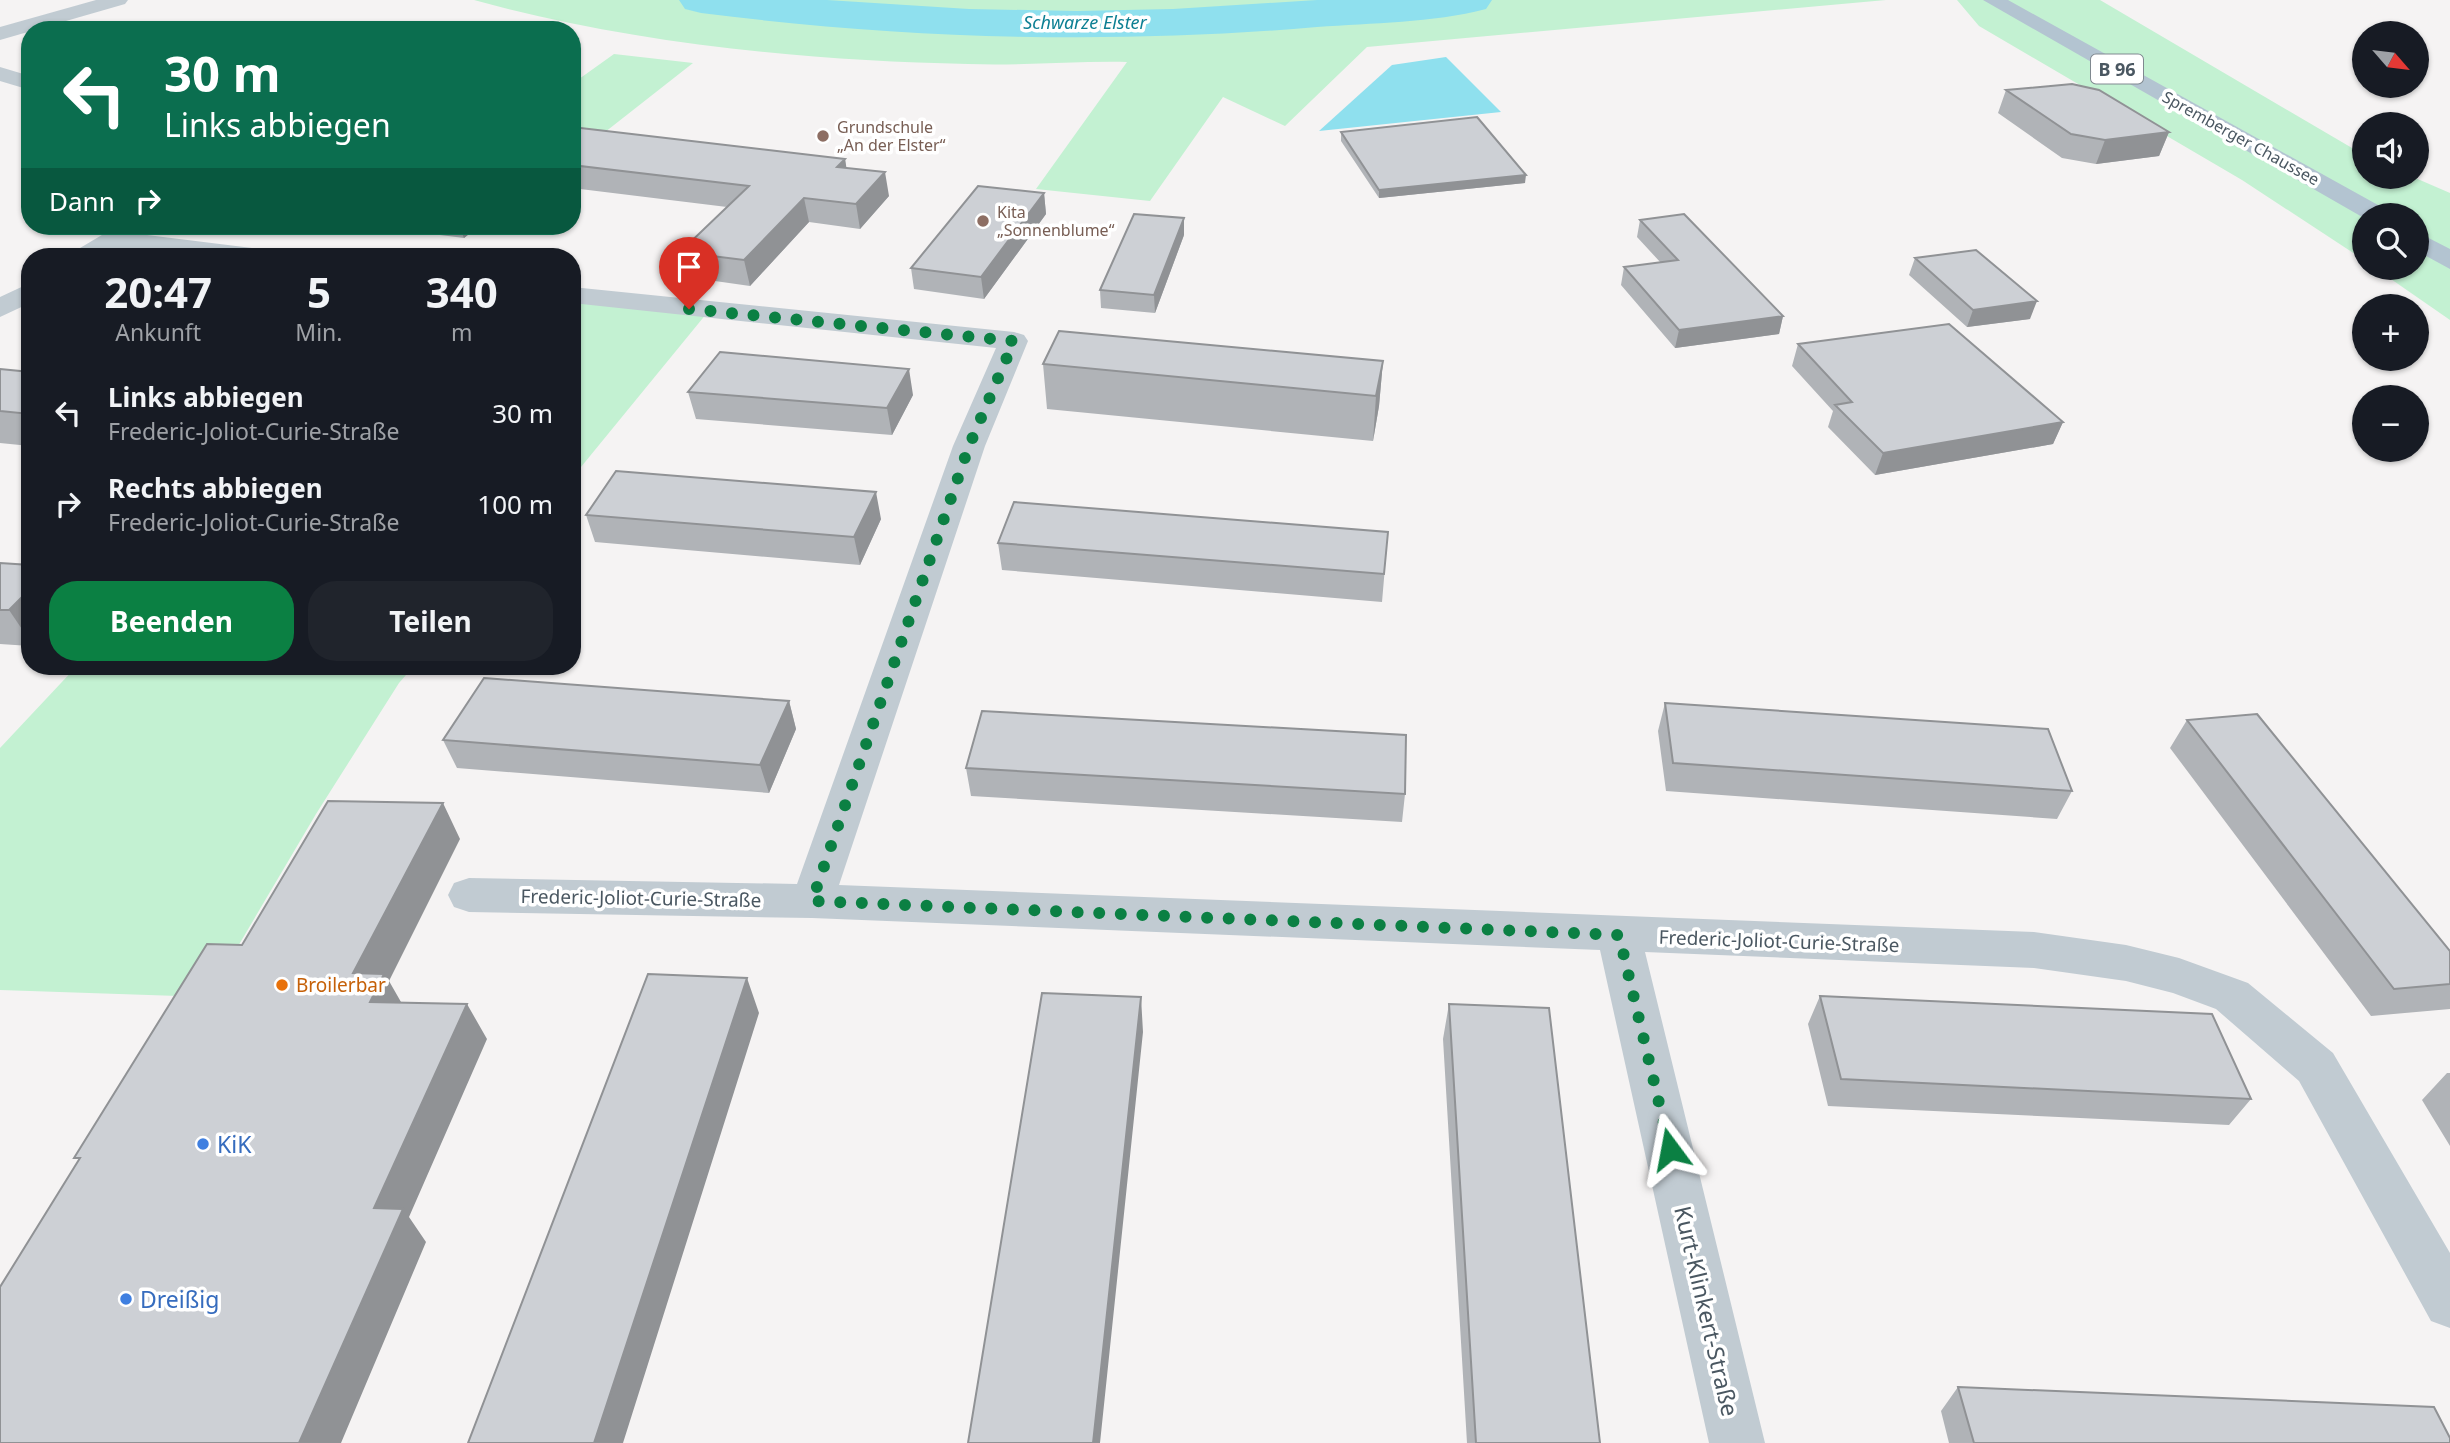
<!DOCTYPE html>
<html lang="de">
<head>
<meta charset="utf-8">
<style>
	:root { --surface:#171b24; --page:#20242c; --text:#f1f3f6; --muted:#9ea1a6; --accent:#0b8043 }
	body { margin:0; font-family:"Noto Sans",sans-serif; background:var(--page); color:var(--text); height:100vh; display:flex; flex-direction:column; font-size:26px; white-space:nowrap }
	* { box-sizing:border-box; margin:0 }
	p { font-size:23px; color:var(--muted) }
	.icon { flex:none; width:38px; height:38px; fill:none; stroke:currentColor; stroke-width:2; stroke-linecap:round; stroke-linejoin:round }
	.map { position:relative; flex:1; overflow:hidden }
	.drawer { position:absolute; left:21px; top:248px; width:560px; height:427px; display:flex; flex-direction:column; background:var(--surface); border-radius:28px; box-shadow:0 2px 5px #0004 }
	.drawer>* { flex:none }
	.guide { position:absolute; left:21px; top:21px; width:560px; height:214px; border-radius:28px; box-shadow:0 2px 5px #0004; background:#0b6e4f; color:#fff; overflow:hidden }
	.needle { width:46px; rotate:118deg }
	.buttons { position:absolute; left:2352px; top:21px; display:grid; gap:14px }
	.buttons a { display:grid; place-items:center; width:77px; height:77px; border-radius:50%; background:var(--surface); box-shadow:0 2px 5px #0004; font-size:35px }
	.pin { position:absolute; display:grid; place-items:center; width:60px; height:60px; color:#fff; margin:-72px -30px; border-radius:50% 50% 50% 0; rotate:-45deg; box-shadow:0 0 7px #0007 }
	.pin .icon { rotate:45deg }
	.me { position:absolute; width:77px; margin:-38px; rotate:347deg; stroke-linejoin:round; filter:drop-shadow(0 0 5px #0008) }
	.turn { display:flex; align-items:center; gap:24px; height:147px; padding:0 28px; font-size:32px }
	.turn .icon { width:91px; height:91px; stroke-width:2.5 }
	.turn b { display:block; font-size:49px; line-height:60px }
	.then { display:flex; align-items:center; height:66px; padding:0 28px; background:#0003; gap:14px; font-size:26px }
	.eta { display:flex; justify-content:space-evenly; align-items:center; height:119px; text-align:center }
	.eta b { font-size:42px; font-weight:700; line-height:49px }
	.action { display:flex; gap:14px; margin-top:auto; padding:14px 28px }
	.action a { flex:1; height:80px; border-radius:28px; background:var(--accent); color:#fff; font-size:28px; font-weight:700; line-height:80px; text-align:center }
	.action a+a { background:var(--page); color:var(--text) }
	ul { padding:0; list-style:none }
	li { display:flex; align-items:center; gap:21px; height:91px; padding:0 28px }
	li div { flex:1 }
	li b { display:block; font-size:26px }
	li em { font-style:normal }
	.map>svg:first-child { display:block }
	.green { fill:#c3f1d2 }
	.water { fill:#8fe0ee }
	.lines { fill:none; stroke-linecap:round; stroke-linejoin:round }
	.river { fill:#8fe0ee; fill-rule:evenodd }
	.minor { fill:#c1cbd2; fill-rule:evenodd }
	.tertiary { fill:#c1cbd2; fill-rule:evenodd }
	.primary { fill:#b3c4d1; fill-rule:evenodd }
	.wall { fill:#b0b3b7 }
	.shaded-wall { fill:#909295 }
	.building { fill:#cdd0d5; stroke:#909295; stroke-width:2 }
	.route { stroke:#0b8043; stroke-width:12; stroke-dasharray:0 21.6 }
	.education-dot { fill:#8d6e63; stroke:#fff; stroke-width:2.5 }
	.food-dot { fill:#e8710a; stroke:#fff; stroke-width:2.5 }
	.shop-dot { fill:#3f7fe0; stroke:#fff; stroke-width:2.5 }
	.labels { text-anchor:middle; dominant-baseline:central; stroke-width:7; stroke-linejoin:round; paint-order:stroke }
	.far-education-label { font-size:16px; fill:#785e54; stroke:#fff; text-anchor:start }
	.far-street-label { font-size:16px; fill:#4a5761; stroke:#fff }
	.far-water-label { font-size:18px; font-style:italic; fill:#0c7f93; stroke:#fff }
	.shield { fill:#fff; stroke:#808990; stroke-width:2 }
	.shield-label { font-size:18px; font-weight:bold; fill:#4a5761 }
	.street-label { font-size:19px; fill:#4a5761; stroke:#fff }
	.food-label { font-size:19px; fill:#c56008; stroke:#fff; text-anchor:start }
	.near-shop-label { font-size:23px; fill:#366cbe; stroke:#fff; text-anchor:start }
	.near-street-label { font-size:23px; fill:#4a5761; stroke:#fff }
</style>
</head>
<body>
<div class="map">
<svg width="2450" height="1443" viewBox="0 0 2450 1443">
	<rect width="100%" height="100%" fill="#f5f3f3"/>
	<path class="green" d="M474,0h1412l-519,47 -82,79 -62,-29 -73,104 -114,-12 91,-127c-53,-1 -106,4 -159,2 -160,-3 -340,-21 -494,-64z
		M1957,0h35l379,215h-7v45l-122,-80 -263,-154z
		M1996,0h104l264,155v22h49l37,16v64l-33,-21v-21h-33z
		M614,54l79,9 -93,73 -28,-3v-49z
		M2417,244l33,21v55l-75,-52h42z
		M572,296l135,17 -135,165z
		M76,667h337l-14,16 -83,131 -108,183 -208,-7v-242z"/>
	<path class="water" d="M1446,57l55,55 -182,19 73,-66z"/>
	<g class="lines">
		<path class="river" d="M679,0h148l142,9 108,2 96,-2 144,-9h175l-6,9c-54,14 -114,14 -169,18 -206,18 -411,12 -616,-14l-16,-4z"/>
		<path class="minor" d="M0,67l30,9v14l-30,-9z
			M117,226h28l-6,8 122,15 9,2 4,6h-77l-79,-9 -16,9h-31l4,-6z
			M30,283v20l-30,14v-20z
			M572,287l442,45 10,3 4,6 -43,105 -146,439 1195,47 92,13 53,13 69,25 85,70 117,200v75l-19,-7 -132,-240 -83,-72 -43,-16 -47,-12 -92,-13 -389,-16 120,491h-56l-109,-493 -788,-32 -343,-6 -15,-5 -6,-12 6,-12 15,-5 328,6 156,-438 43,-98 -424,-45z"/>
		<path class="tertiary" d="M96,0h32l-3,4 -125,36v-13z"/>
		<path class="primary" d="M1983,0h25l379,210 4,5h-27v3z
			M2417,232l33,17v20l-33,-18z"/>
	</g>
	<path class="wall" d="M2006,90l163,42 -10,24 -63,8 -34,-6 -64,-45z
		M572,127l273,32 1,9 43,28 -29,33 -51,-7 -59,64 -63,-9 -7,-25 47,-45 -155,-19z
		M1341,132l184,51 -146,15 -38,-57z
		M1044,193l2,21 -62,85 -70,-10 -3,-21z
		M1640,220l143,96 -4,18 -104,14 -54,-63 3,-18 37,-4 -24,-26z
		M368,226h111l-15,12z
		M1184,235l-29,78 -54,-5 -1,-18z
		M1915,258l115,61 -63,8 -58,-52z
		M1798,344l265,78 -10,22 -178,31 -47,-48 5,-16 -41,-45z
		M1383,361l-4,45 -6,35 -326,-32 -4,-45z
		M0,369l30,3v74l-30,-3z
		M688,392l225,3 -21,40 -196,-16z
		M586,515l295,4 -21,46 -265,-23z
		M1388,532l-6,70 -380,-32 -4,-27z
		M0,563l30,2v81l-30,-2z
		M789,701l7,28 -27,64 -312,-25 -14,-28z
		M1665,703l407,88 -15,28 -391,-28 -8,-60z
		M2187,720l263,231v58l-79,7 -201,-268z
		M966,768l439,26 -3,28 -431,-26z
		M1820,996l431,103 -22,26 -401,-19 -20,-82z
		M1449,1004l151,439h-133l-24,-404z
		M2447,1073h3v73l-28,-46z
		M1958,1387l492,56h-501l-8,-32z"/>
	<path class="shaded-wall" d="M2169,132l-10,24 -63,8 9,-24z
		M845,159l4,24 -12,-16z
		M885,172l4,24 -29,33 -4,-25z
		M1526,175l-1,8 -146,15v-8z
		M1044,193l2,21 -62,85 -3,-22z
		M804,198l5,24 -59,64 -6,-26z
		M1184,218v17l-29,78 -1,-18z
		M459,226h20l-15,12z
		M2037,301l-7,18 -63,8 6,-17z
		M1783,316l-4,18 -104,14 4,-18z
		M1383,361l-4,45 -6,35 3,-45z
		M909,369l4,26 -21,40 -5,-27z
		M2063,422l-10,22 -178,31 8,-22z
		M876,492l5,27 -21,46 -6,-28z
		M30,589v52l-21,-31z
		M789,701l7,28 -27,64 -9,-28z
		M443,803l17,36 -71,142 16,28 -13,28 -39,-64z
		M747,978l12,35 -136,430h-29z
		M1141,997l2,35 -43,411h-7z
		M467,1004l20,35 -78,178 17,25 -85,201h-42l75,-235z"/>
	<path class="building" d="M2072,84l27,6 70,42 -64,8 -34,-6 -65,-44z
		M1477,117l49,58 -147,15 -38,-58z
		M572,127l273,32 -8,8 48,5 -29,32 -52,-6 -60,62 -64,-8 69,-66 -177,-21z
		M978,186l66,7 -63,84 -70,-9z
		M1134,214l50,4 -30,77 -54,-5z
		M1684,214l99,102 -104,14 -55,-63 54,-7 -38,-40z
		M1976,250l61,51 -64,9 -58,-52z
		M1949,324l114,98 -180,31 -48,-48 17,-3 -54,-58z
		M1059,331l324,30 -7,35 -333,-32z
		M720,352l189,17 -22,39 -199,-16z
		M0,369l30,3v42l-30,-3z
		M616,471l260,21 -22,45 -268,-22z
		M1014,502l374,30 -4,42 -386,-31z
		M0,563l30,2v24l-21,21h-9z
		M484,678l305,23 -29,64 -317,-25z
		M1665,703l383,26 24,62 -399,-28z
		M982,711l424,24 -1,59 -439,-26z
		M2257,714l193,237v33l-56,5 -207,-269z
		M328,801l115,2 -90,170 31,1 -14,28 97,2 -93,204 29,1 -104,234h-299v-156l80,-129h-6l133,-214 35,1z
		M648,974l99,4 -153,465h-126z
		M1042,993l99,4 -48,446h-125z
		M1820,996l392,18 39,85 -410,-20z
		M1449,1004l100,4 51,435h-124z
		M1958,1387l476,20 16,31v5h-476z"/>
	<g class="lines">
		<path class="route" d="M689,309l325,32 -45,105 -157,455 807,34 51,214"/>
	</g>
	<g class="education-dot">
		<circle cx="823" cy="136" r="7"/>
		<circle cx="983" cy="221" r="7"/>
	</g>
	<circle class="food-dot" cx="282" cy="985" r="7"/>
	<g class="shop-dot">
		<circle cx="203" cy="1144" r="7"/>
		<circle cx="126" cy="1299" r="7"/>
	</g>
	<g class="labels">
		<g class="far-education-label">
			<text x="837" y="127">Grundschule<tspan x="837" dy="18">„An der Elster“</tspan></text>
			<text x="997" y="212">Kita<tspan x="997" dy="18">„Sonnenblume“</tspan></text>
		</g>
		<g class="far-street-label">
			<text transform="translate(2241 138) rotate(29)">Spremberger Chaussee</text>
		</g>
		<g class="far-water-label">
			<text x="1085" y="22">Schwarze Elster</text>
		</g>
		<rect class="shield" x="2091" y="54.5" width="52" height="29" rx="5"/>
		<g class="shield-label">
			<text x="2117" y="69">B 96</text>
		</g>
		<g class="street-label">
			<text transform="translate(641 898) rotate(1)">Frederic-Joliot-Curie-Straße</text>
			<text transform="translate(1779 941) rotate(2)">Frederic-Joliot-Curie-Straße</text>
		</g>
		<g class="food-label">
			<text x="296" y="985">Broilerbar</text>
		</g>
		<g class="near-shop-label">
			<text x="217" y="1144">KiK</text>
			<text x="140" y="1299">Dreißig</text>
		</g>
		<g class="near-street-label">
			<text transform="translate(1707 1311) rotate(77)">Kurt-Klinkert-Straße</text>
		</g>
	</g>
</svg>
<div class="buttons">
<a><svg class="needle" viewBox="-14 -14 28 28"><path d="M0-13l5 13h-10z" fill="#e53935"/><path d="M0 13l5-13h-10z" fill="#9ea1a6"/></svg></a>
<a><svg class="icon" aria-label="sound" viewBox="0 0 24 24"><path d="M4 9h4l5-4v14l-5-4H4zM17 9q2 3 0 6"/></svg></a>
<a><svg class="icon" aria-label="search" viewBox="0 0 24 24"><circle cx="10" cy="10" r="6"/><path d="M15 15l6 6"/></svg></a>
<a>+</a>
<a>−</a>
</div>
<div class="pin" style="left:689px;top:309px;background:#d93025"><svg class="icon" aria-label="arrive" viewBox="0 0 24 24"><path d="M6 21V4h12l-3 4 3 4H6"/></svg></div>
<svg class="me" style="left:1670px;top:1149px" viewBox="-20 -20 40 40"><path d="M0-17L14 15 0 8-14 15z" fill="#0b8043" stroke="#fff" stroke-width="4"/></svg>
<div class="guide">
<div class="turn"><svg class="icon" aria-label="left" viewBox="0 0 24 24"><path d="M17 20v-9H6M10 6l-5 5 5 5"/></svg><div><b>30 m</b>Links abbiegen</div></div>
<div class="then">Dann<svg class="icon" aria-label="right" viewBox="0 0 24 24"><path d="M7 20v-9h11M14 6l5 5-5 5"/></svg></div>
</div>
<section class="drawer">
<div class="eta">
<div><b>20:47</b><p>Ankunft</p></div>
<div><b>5</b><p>Min.</p></div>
<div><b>340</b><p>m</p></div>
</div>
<ul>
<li><svg class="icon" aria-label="left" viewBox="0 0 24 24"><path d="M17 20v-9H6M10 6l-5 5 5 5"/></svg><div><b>Links abbiegen</b><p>Frederic-Joliot-Curie-Straße</p></div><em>30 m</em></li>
<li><svg class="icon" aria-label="right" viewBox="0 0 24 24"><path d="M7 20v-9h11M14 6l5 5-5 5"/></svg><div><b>Rechts abbiegen</b><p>Frederic-Joliot-Curie-Straße</p></div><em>100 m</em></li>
</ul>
<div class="action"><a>Beenden</a><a>Teilen</a></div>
</section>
</div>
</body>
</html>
